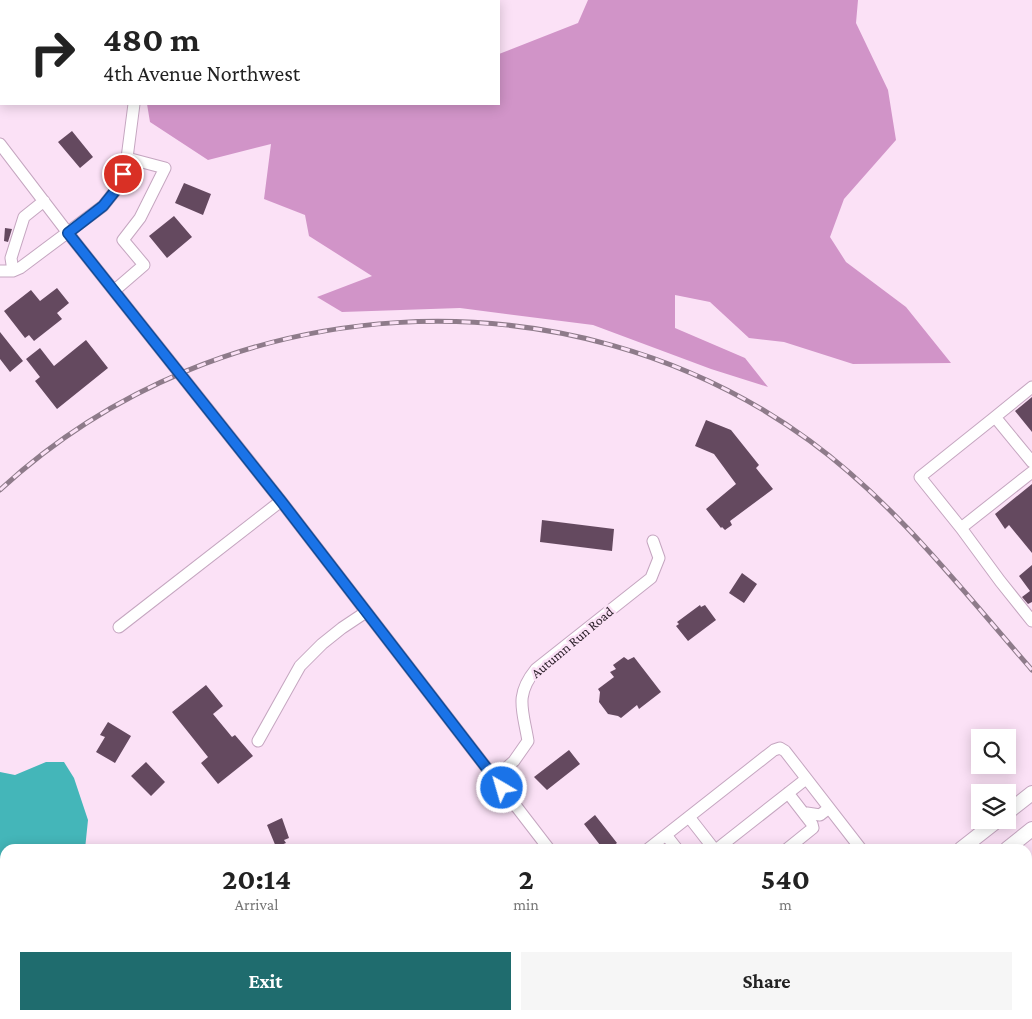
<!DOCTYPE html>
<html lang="en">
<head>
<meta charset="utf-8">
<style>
	:root { --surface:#fff; --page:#f6f6f6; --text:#222; --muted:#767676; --accent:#1f6c6e }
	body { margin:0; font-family:"Crimson Pro",serif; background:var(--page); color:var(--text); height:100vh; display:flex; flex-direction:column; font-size:19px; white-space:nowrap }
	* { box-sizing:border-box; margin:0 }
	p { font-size:16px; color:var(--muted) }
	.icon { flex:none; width:28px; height:28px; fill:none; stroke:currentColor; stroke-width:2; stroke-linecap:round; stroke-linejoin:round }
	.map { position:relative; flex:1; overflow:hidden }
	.drawer { position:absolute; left:0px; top:844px; width:1032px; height:176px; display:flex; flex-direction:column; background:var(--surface); border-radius:15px 15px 0 0; box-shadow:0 2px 12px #0003 }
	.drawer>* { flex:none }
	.hud { position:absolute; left:0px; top:0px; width:500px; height:105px; box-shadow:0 2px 12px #0003; background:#fff; color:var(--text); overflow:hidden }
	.tools { position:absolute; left:971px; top:729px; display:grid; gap:10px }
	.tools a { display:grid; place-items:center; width:45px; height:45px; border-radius:0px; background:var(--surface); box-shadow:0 2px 12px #0003; font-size:25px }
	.pin { position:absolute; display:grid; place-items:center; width:42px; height:42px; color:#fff; margin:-21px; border:2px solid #fff; border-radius:50%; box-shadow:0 1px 5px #0007 }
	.me { position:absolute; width:55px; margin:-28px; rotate:322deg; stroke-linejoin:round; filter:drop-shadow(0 0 4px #0008) }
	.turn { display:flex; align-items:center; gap:18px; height:105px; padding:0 20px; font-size:22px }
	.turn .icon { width:65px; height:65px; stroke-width:2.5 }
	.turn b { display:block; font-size:35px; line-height:42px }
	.eta { display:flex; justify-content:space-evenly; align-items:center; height:85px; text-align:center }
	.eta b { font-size:30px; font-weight:700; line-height:35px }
	.cta { display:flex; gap:10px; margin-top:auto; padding:10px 20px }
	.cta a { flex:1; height:58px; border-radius:0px; background:var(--accent); color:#fff; font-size:20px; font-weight:700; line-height:58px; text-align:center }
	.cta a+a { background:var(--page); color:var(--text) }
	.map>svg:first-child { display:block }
	.forest { fill:#d194c8 }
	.water { fill:#44b6b9 }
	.building { fill:#64495f }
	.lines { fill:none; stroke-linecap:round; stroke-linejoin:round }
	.minor-casing { stroke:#c5a6c0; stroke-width:13 }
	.major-casing { stroke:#c5a6c0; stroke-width:16 }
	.minor { stroke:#fff; stroke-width:11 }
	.major { stroke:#fff; stroke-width:14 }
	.rail-casing { stroke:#8e7b8a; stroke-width:5 }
	.rail { stroke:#fbe1f6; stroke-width:3; stroke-dasharray:9; stroke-linecap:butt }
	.route-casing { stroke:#114b97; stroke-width:12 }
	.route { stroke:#1a73e8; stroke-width:9 }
	.labels { text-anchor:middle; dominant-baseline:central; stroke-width:5; stroke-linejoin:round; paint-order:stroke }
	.street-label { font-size:14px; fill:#2c202a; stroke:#fbe1f6 }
</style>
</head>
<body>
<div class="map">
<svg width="1032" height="1019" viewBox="0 0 1032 1019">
	<rect width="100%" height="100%" fill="#fbe1f6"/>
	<path class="forest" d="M167,0h104l2,1h-106z
		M588,0h270l-2,23 32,67 8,50 -52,59 -14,38 16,25 60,45 45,56 -98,1 -69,-22 -35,-4 -39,-36 -35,-7v33l70,30 23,29 -57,-18 -118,-44 -133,-17 -118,4 -25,-15 55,-21 -63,-40 -4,-21 -41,-16 7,-55 -63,16 -58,-38 -3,-18h352v-50l79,-31z"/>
	<path class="water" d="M46,762h18l10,16 14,42 -3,29h-80v138l-5,2v-217l15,3z"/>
	<path class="building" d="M72,131l21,26 -13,11 -22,-26z
		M184,183l27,11 -8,21 -28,-12z
		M174,216l18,21 -25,21 -18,-22z
		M5,228l7,1 -4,13 -4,-1z
		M57,288l12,15 -12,10 5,6 -28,22 -5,-6 -4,3 -21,-27 27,-21 9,11z
		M0,332l23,29 -13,11 -10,-13z
		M86,340l22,28 -51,41 -22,-28 5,-4 -14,-18 14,-11 14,18z
		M1032,397v35l-17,-21z
		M706,420l25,10 28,35 -3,3 17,21 -43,32 2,4 -7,5 -3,-3 -1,1 -15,-19 30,-25 -22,-30 -19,-8z
		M1032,484v69l-23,-28 -4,4 -10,-15z
		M542,520l72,9 -2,22 -72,-9z
		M1032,565v37l-4,2 -6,-7 8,-6 -11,-15z
		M742,573l15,11 -13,19 -15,-10z
		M700,605l1,2 4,-2 11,15 -28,21 -12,-15 3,-2 -2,-2z
		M624,657l4,3 6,-3 27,35 -22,17 -2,-4 -16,13 -3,-2 -10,-2 -9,-12 1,-10 -2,-3 16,-12 -4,-5 6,-3 -3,-4z
		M206,685l17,21 -10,8 19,23 3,-2 18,21 -35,28 -17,-21 7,-6 -36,-45z
		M108,722l23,14 -16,27 -19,-11 9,-15 -5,-2z
		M569,750l11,14 -33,26 -13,-13z
		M146,762l19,20 -14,14 -20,-20z
		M595,815l22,28 -8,6h-6l-19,-25z
		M282,818l7,20 -5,2 2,3 -10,4 -9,-22z"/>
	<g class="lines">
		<g class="minor-casing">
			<path id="minor" d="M426,0l4,1
				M148,1v-1
				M485,1l3,-1
				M0,144l68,89 213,268 268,348
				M0,271h13l7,-3 83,-62 12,-15 8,-17 4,-16 7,-54
				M13,271l-2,-13 13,-41 20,-16
				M115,290l29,-25 -21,-25 17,-22 25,-50 -38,-10
				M1032,387l-37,30 37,45
				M995,417l-75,60 41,51 71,-56
				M961,528l39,53 32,40
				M119,627l162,-126
				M258,741l42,-75 22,-22 20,-16 24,-16
				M495,778l19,-17 14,-20c-5,-31 -14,-45 8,-72l115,-91 8,-20 -6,-17
				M805,815l2,-2 13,2 9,-7
				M689,817l25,32
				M666,835l11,14
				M648,849l126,-99 6,-2 5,3 76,98
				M717,849l89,-70
				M787,849l26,-21 -1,-4 -24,-31
				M678,1015l3,4
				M810,1015v4"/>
		</g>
		<g class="major-casing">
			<path id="major" d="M1008,812l24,-19
				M961,849l37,-29
				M1007,849l25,-20
				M743,1019l5,-4
				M786,1019l6,-4"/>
		</g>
		<use href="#minor" class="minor"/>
		<use href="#major" class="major"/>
		<g class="rail-casing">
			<path id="rail" d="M0,490c220,-204 568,-226 810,-49 86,63 152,149 222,229"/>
		</g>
		<use href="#rail" class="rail"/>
	</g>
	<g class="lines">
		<g class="route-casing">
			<path id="route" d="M123,174l-8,17 -12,15 -35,27 213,268 221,287"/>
		</g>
		<use href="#route" class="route"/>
	</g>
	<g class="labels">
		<g class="street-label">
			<text transform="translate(572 642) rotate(-40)">Autumn Run Road</text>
		</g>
	</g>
</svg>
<div class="tools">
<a><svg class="icon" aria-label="search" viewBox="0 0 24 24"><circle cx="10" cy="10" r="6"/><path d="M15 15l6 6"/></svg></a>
<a><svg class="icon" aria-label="layers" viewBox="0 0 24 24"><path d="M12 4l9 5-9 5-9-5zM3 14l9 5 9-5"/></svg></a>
</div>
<div class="pin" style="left:123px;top:174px;background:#d93025"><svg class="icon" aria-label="arrive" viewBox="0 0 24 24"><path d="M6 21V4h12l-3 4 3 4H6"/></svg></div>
<svg class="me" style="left:502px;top:788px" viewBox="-20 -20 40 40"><circle r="17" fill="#1a73e8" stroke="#fff" stroke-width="3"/><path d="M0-11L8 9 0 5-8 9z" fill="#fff"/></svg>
<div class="hud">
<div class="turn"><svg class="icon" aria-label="right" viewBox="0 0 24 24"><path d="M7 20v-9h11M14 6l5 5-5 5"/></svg><div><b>480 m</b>4th Avenue Northwest</div></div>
</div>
<section class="drawer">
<div class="eta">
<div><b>20:14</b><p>Arrival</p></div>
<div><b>2</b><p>min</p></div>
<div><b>540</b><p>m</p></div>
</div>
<div class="cta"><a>Exit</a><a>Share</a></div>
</section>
</div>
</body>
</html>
